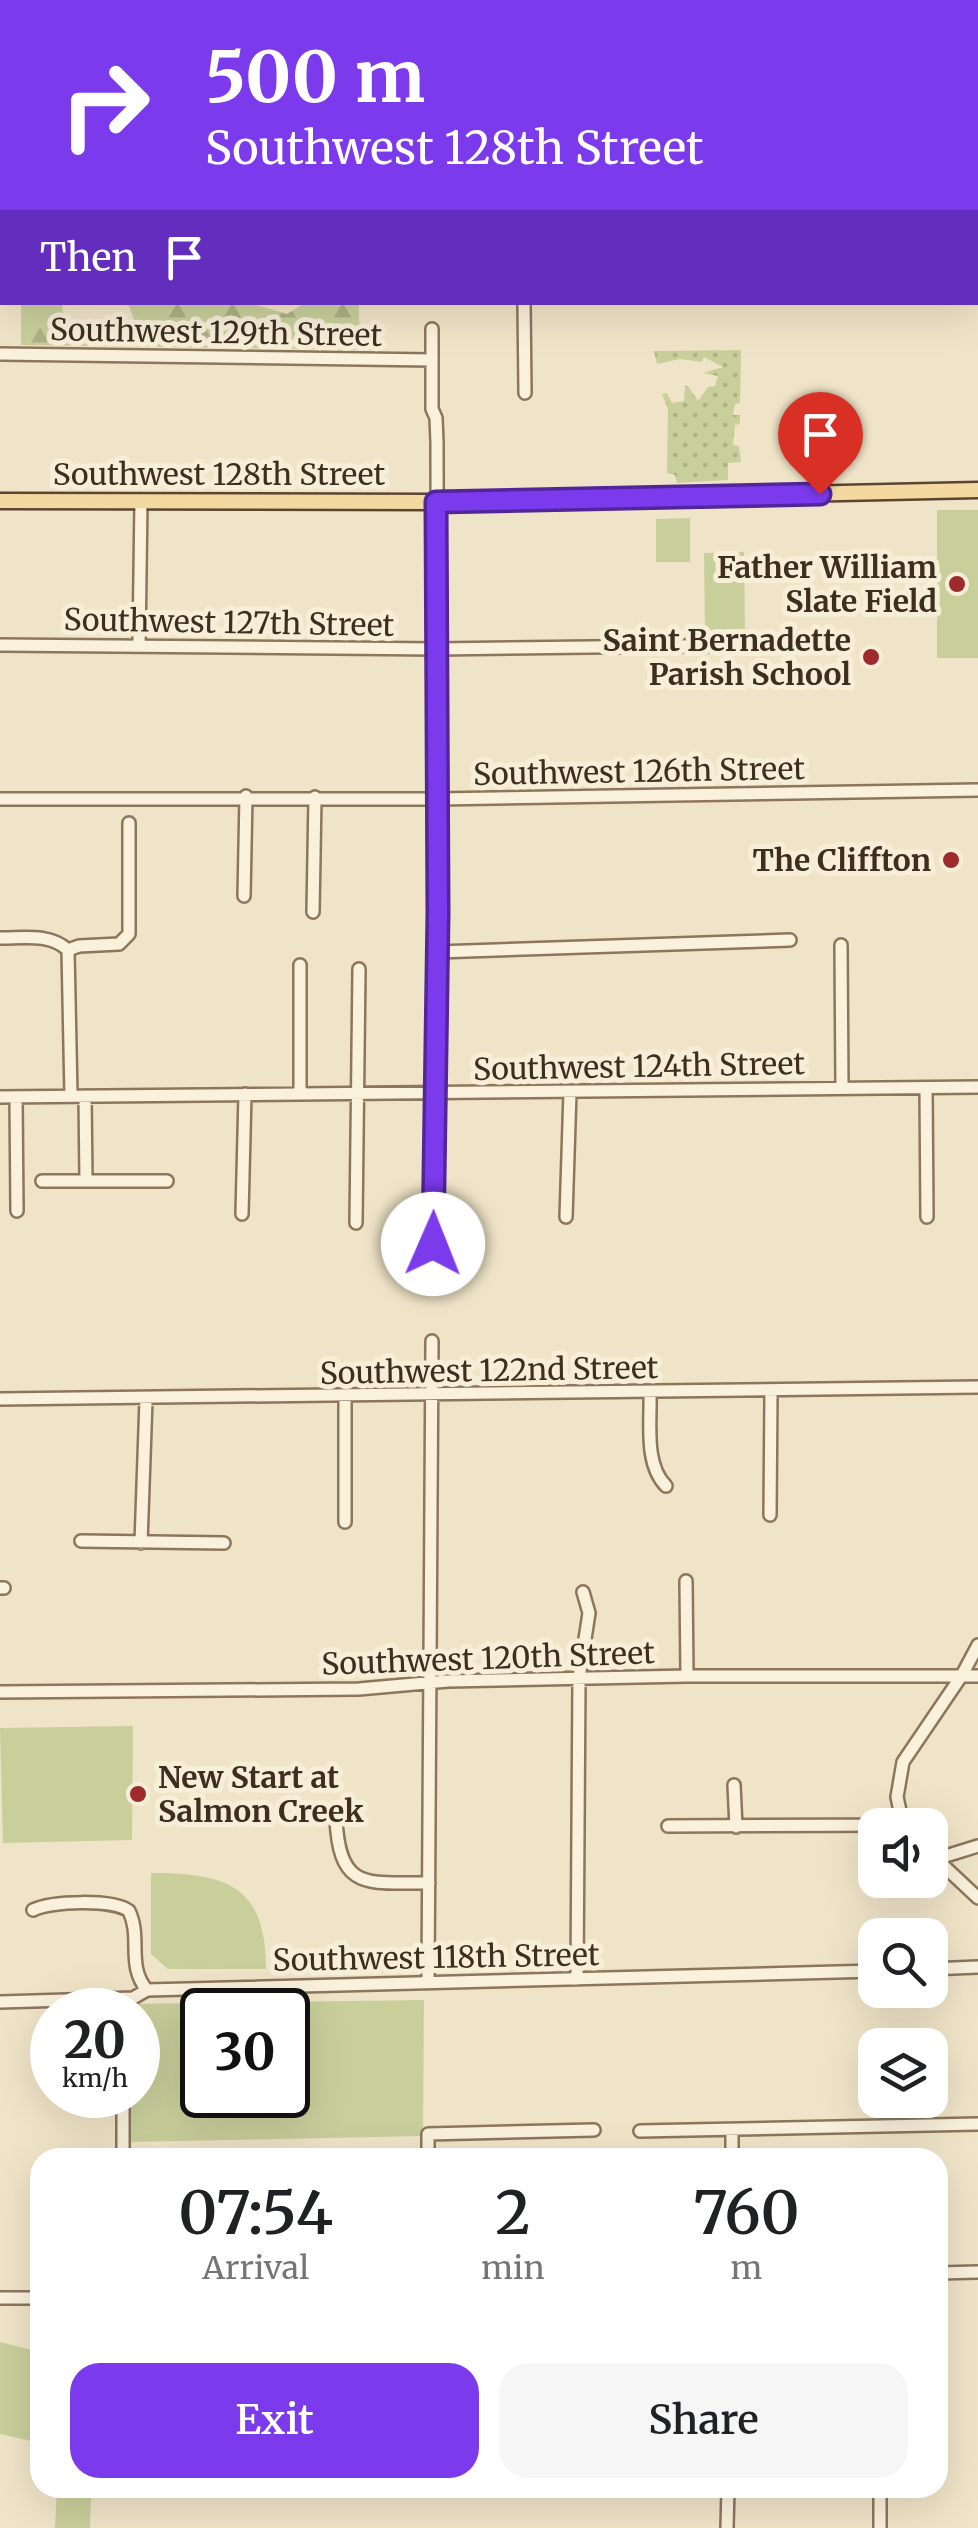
<!DOCTYPE html>
<html lang="en">
<head>
<meta charset="utf-8">
<style>
	:root { --surface:#fff; --page:#f6f6f6; --text:#202124; --muted:#757577; --accent:#7c3aed }
	body { margin:0; font-family:Merriweather,serif; background:var(--page); color:var(--text); height:100vh; display:flex; flex-direction:column; font-size:38px; white-space:nowrap }
	* { box-sizing:border-box; margin:0 }
	p { font-size:32px; color:var(--muted) }
	.icon { flex:none; width:55px; height:55px; fill:none; stroke:currentColor; stroke-width:2; stroke-linecap:round; stroke-linejoin:round }
	.map { position:relative; flex:1; overflow:hidden }
	.details { position:absolute; left:30px; top:2148px; width:918px; height:350px; display:flex; flex-direction:column; background:var(--surface); border-radius:30px; box-shadow:0 10px 40px #0002 }
	.details>* { flex:none }
	.top-card { position:absolute; left:0px; top:0px; width:980px; height:305px; box-shadow:0 10px 40px #0002; background:#7c3aed; color:#fff; overflow:hidden }
	.controls { position:absolute; left:858px; top:1808px; display:grid; gap:20px }
	.controls a { display:grid; place-items:center; width:90px; height:90px; border-radius:20px; background:var(--surface); box-shadow:0 10px 40px #0002; font-size:50px }
	.speed { position:absolute; left:30px; top:1988px; display:flex; gap:20px; font-size:50px; font-weight:700; text-align:center }
	.speed>* { display:grid; place-content:center; width:130px; height:130px; border-radius:50%; background:var(--surface); box-shadow:0 10px 40px #0002; line-height:1 }
	.speed small { font-size:25px; font-weight:400 }
	.speed .limit { border:5px solid #111; border-radius:15px; background:#fff; color:#111 }
	.pin { position:absolute; display:grid; place-items:center; width:85px; height:85px; color:#fff; margin:-102px -42px; border-radius:50% 50% 50% 0; rotate:-45deg; box-shadow:0 0 10px #0007 }
	.pin .icon { rotate:45deg }
	.me { position:absolute; width:110px; margin:-55px; rotate:1deg; stroke-linejoin:round; filter:drop-shadow(0 0 8px #0008) }
	.turn { display:flex; align-items:center; gap:35px; height:210px; padding:0 40px; font-size:45px }
	.turn .icon { width:130px; height:130px; stroke-width:2.5 }
	.turn b { display:block; font-size:70px; line-height:85px }
	.then { display:flex; align-items:center; height:95px; padding:0 40px; background:#0003; gap:20px; font-size:38px }
	.eta { display:flex; justify-content:space-evenly; align-items:center; height:170px; text-align:center }
	.eta b { font-size:60px; font-weight:600; line-height:70px }
	.action { display:flex; gap:20px; margin-top:auto; padding:20px 40px }
	.action a { flex:1; height:115px; border-radius:30px; background:var(--accent); color:#fff; font-size:40px; font-weight:600; line-height:115px; text-align:center }
	.action a+a { background:var(--page); color:var(--text) }
	.map>svg:first-child { display:block }
	.grass { fill:url(#grass-dots) }
	.forest { fill:url(#forest-firs) }
	.green { fill:#c9cf9b; fill-rule:evenodd }
	.lines { fill:none; stroke-linecap:round; stroke-linejoin:round }
	.minor-casing { stroke:#8d765c; stroke-width:16 }
	.major-casing { stroke:#5b4430; stroke-width:19 }
	.minor { stroke:#faf1dc; stroke-width:11 }
	.major { stroke:#f3d9a0; stroke-width:14 }
	.route-casing { stroke:#51269a; stroke-width:25 }
	.route { stroke:#7c3aed; stroke-width:18 }
	.poi-dot { fill:#9e2a2b; stroke:#f7eed8; stroke-width:4 }
	.labels { text-anchor:middle; dominant-baseline:central; stroke-width:10; stroke-linejoin:round; paint-order:stroke }
	.street-label { font-size:30px; fill:#3d2e20; stroke:#f7eed8 }
	.poi-label { font-size:30px; font-weight:bold; fill:#3d2e20; stroke:#f7eed8; text-anchor:end }
</style>
</head>
<body>
<div class="map">
<svg width="978" height="2528" viewBox="0 0 978 2528">
	<defs>
		<pattern id="grass-dots" width="8" height="8" patternUnits="userSpaceOnUse" patternTransform="scale(2.5)"><rect width="8" height="8" fill="#c9cf9b"/><path d="M2 2h.1M6 6h.1" fill="none" stroke="#aeb285" stroke-width="1.8" stroke-linecap="round"/></pattern>
		<pattern id="forest-firs" width="22" height="20" patternUnits="userSpaceOnUse" patternTransform="scale(2.5)"><rect width="22" height="20" fill="#c9cf9b"/><path d="M5 1l3.5 6h-7zM16 11l3.5 6h-7z" fill="#aeb285"/></pattern>
	</defs>
	<rect width="100%" height="100%" fill="#f0e4c8"/>
	<path class="grass" d="M741,350l-1,53 -5,1 -2,11h7v9l-5,1 -2,20 6,1 2,16 -13,1v17l-51,3 -2,-8 -8,-2 1,-64 -6,-15 5,-1 5,10 12,-2 1,-15h3l10,15 10,-14 7,-1 3,-10 -15,-3 20,-6 -19,-10 -2,5 -22,-3 -23,5 -3,-13z"/>
	<path class="forest" d="M21,303h41l2,27 33,1 38,-8 -7,-20h122l37,11 18,-11h54v18l16,29 -354,-5z"/>
	<path class="green" d="M937,510h41v148h-41z
		M690,518v44h-34v-43z
		M744,552l1,77 -40,1 -1,-77z
		M133,1726l-1,114 -129,3 -3,-115z
		M151,1873c75,0 115,12 115,96h-98l-17,-15z
		M424,2000l-1,136 -296,6 1,-47h10v-85h-10v-6zM202,2010h86v85h-86z
		M0,2342l40,10v91l-40,-9z
		M57,2488h15l19,9 -1,31h-35z"/>
	<g class="lines">
		<g class="minor-casing">
			<path id="minor" d="M213,0v2
				M0,201h2
				M524,302l1,91
				M432,329v80l4,9 1,24 1,510 -5,292
				M0,354l432,6
				M0,645l438,4 319,-4
				M139,645l2,-144
				M0,799h439l539,-9
				M244,896l2,-100
				M313,912l2,-115
				M0,938c23,0 50,-5 68,12
				M841,945l1,143
				M68,950l11,-4 40,-2 10,-10v-111
				M68,950l3,146
				M438,952l352,-12
				M926,1088l1,129
				M300,1093v-128
				M85,1096l1,85
				M0,1097l978,-10
				M16,1097l1,114
				M42,1181h125
				M242,1214l3,-120
				M566,1217l4,-125
				M356,1223l3,-254
				M650,1393c1,29 -6,71 16,93
				M345,1397v125
				M0,1399l978,-12
				M770,1515l1,-123
				M81,1541l143,2
				M141,1543l5,-143
				M686,1581l1,95
				M0,1588h4
				M0,1692l359,-3 89,-8 239,-5h291
				M734,1785l2,42
				M336,1818c3,75 33,64 93,65
				M903,1825l-6,-28 6,-35 59,-87 16,-30
				M668,1826l235,-1
				M930,1853l48,45
				M936,1859l42,-13
				M33,1910c18,-9 80,-11 96,1 13,27 -3,54 18,79
				M930,1969l48,-2
				M577,1979l2,-301 10,-65 -6,-21
				M428,1980l4,-639
				M0,2002l133,-4 14,-8 728,-19
				M640,2131l338,-7
				M123,2158v-63
				M428,2158v-24l166,-4
				M732,2158v-28
				M938,2273l40,-1
				M0,2298h40
				M727,2528l1,-40
				M880,2528v-40"/>
		</g>
		<g class="major-casing">
			<path id="major" d="M956,0l1,2
				M969,0v2
				M978,34v2
				M978,85v1
				M0,501l436,1 542,-12"/>
		</g>
		<use href="#minor" class="minor"/>
		<use href="#major" class="major"/>
	</g>
	<g class="lines">
		<g class="route-casing">
			<path id="route" d="M433,1244l5,-331 -2,-411 384,-8"/>
		</g>
		<use href="#route" class="route"/>
	</g>
	<g class="poi-dot">
		<circle cx="957" cy="584" r="10"/>
		<circle cx="871" cy="657" r="10"/>
		<circle cx="951" cy="860" r="10"/>
		<circle cx="138" cy="1794" r="10"/>
	</g>
	<g class="labels">
		<g class="street-label">
			<text transform="translate(216 332) rotate(1)">Southwest 129th Street</text>
			<text x="219" y="474">Southwest 128th Street</text>
			<text transform="translate(229 622) rotate(1)">Southwest 127th Street</text>
			<text transform="translate(639 771) rotate(-1)">Southwest 126th Street</text>
			<text transform="translate(639 1066) rotate(-1)">Southwest 124th Street</text>
			<text transform="translate(489 1370) rotate(-1)">Southwest 122nd Street</text>
			<text transform="translate(488 1658) rotate(-2)">Southwest 120th Street</text>
			<text transform="translate(436 1957) rotate(-1)">Southwest 118th Street</text>
		</g>
		<g class="poi-label">
			<text x="937" y="567">Father William<tspan x="937" dy="34">Slate Field</tspan></text>
			<text x="851" y="640">Saint Bernadette<tspan x="851" dy="34">Parish School</tspan></text>
			<text x="931" y="860">The Cliffton</text>
			<text x="158" y="1777" text-anchor="start">New Start at<tspan x="158" dy="34">Salmon Creek</tspan></text>
		</g>
	</g>
</svg>
<div class="controls">
<a><svg class="icon" aria-label="sound" viewBox="0 0 24 24"><path d="M4 9h4l5-4v14l-5-4H4zM17 9q2 3 0 6"/></svg></a>
<a><svg class="icon" aria-label="search" viewBox="0 0 24 24"><circle cx="10" cy="10" r="6"/><path d="M15 15l6 6"/></svg></a>
<a><svg class="icon" aria-label="layers" viewBox="0 0 24 24"><path d="M12 4l9 5-9 5-9-5zM3 14l9 5 9-5"/></svg></a>
</div>
<div class="speed"><div>20<small>km/h</small></div><div class="limit">30</div></div>
<div class="pin" style="left:820px;top:494px;background:#d93025"><svg class="icon" aria-label="arrive" viewBox="0 0 24 24"><path d="M6 21V4h12l-3 4 3 4H6"/></svg></div>
<svg class="me" style="left:433px;top:1244px" viewBox="-20 -20 40 40"><circle r="19" fill="#fff"/><path d="M0-13L10 11 0 6-10 11z" fill="#7c3aed"/></svg>
<div class="top-card">
<div class="turn"><svg class="icon" aria-label="right" viewBox="0 0 24 24"><path d="M7 20v-9h11M14 6l5 5-5 5"/></svg><div><b>500 m</b>Southwest 128th Street</div></div>
<div class="then">Then<svg class="icon" aria-label="arrive" viewBox="0 0 24 24"><path d="M6 21V4h12l-3 4 3 4H6"/></svg></div>
</div>
<section class="details">
<div class="eta">
<div><b>07:54</b><p>Arrival</p></div>
<div><b>2</b><p>min</p></div>
<div><b>760</b><p>m</p></div>
</div>
<div class="action"><a>Exit</a><a>Share</a></div>
</section>
</div>
</body>
</html>
